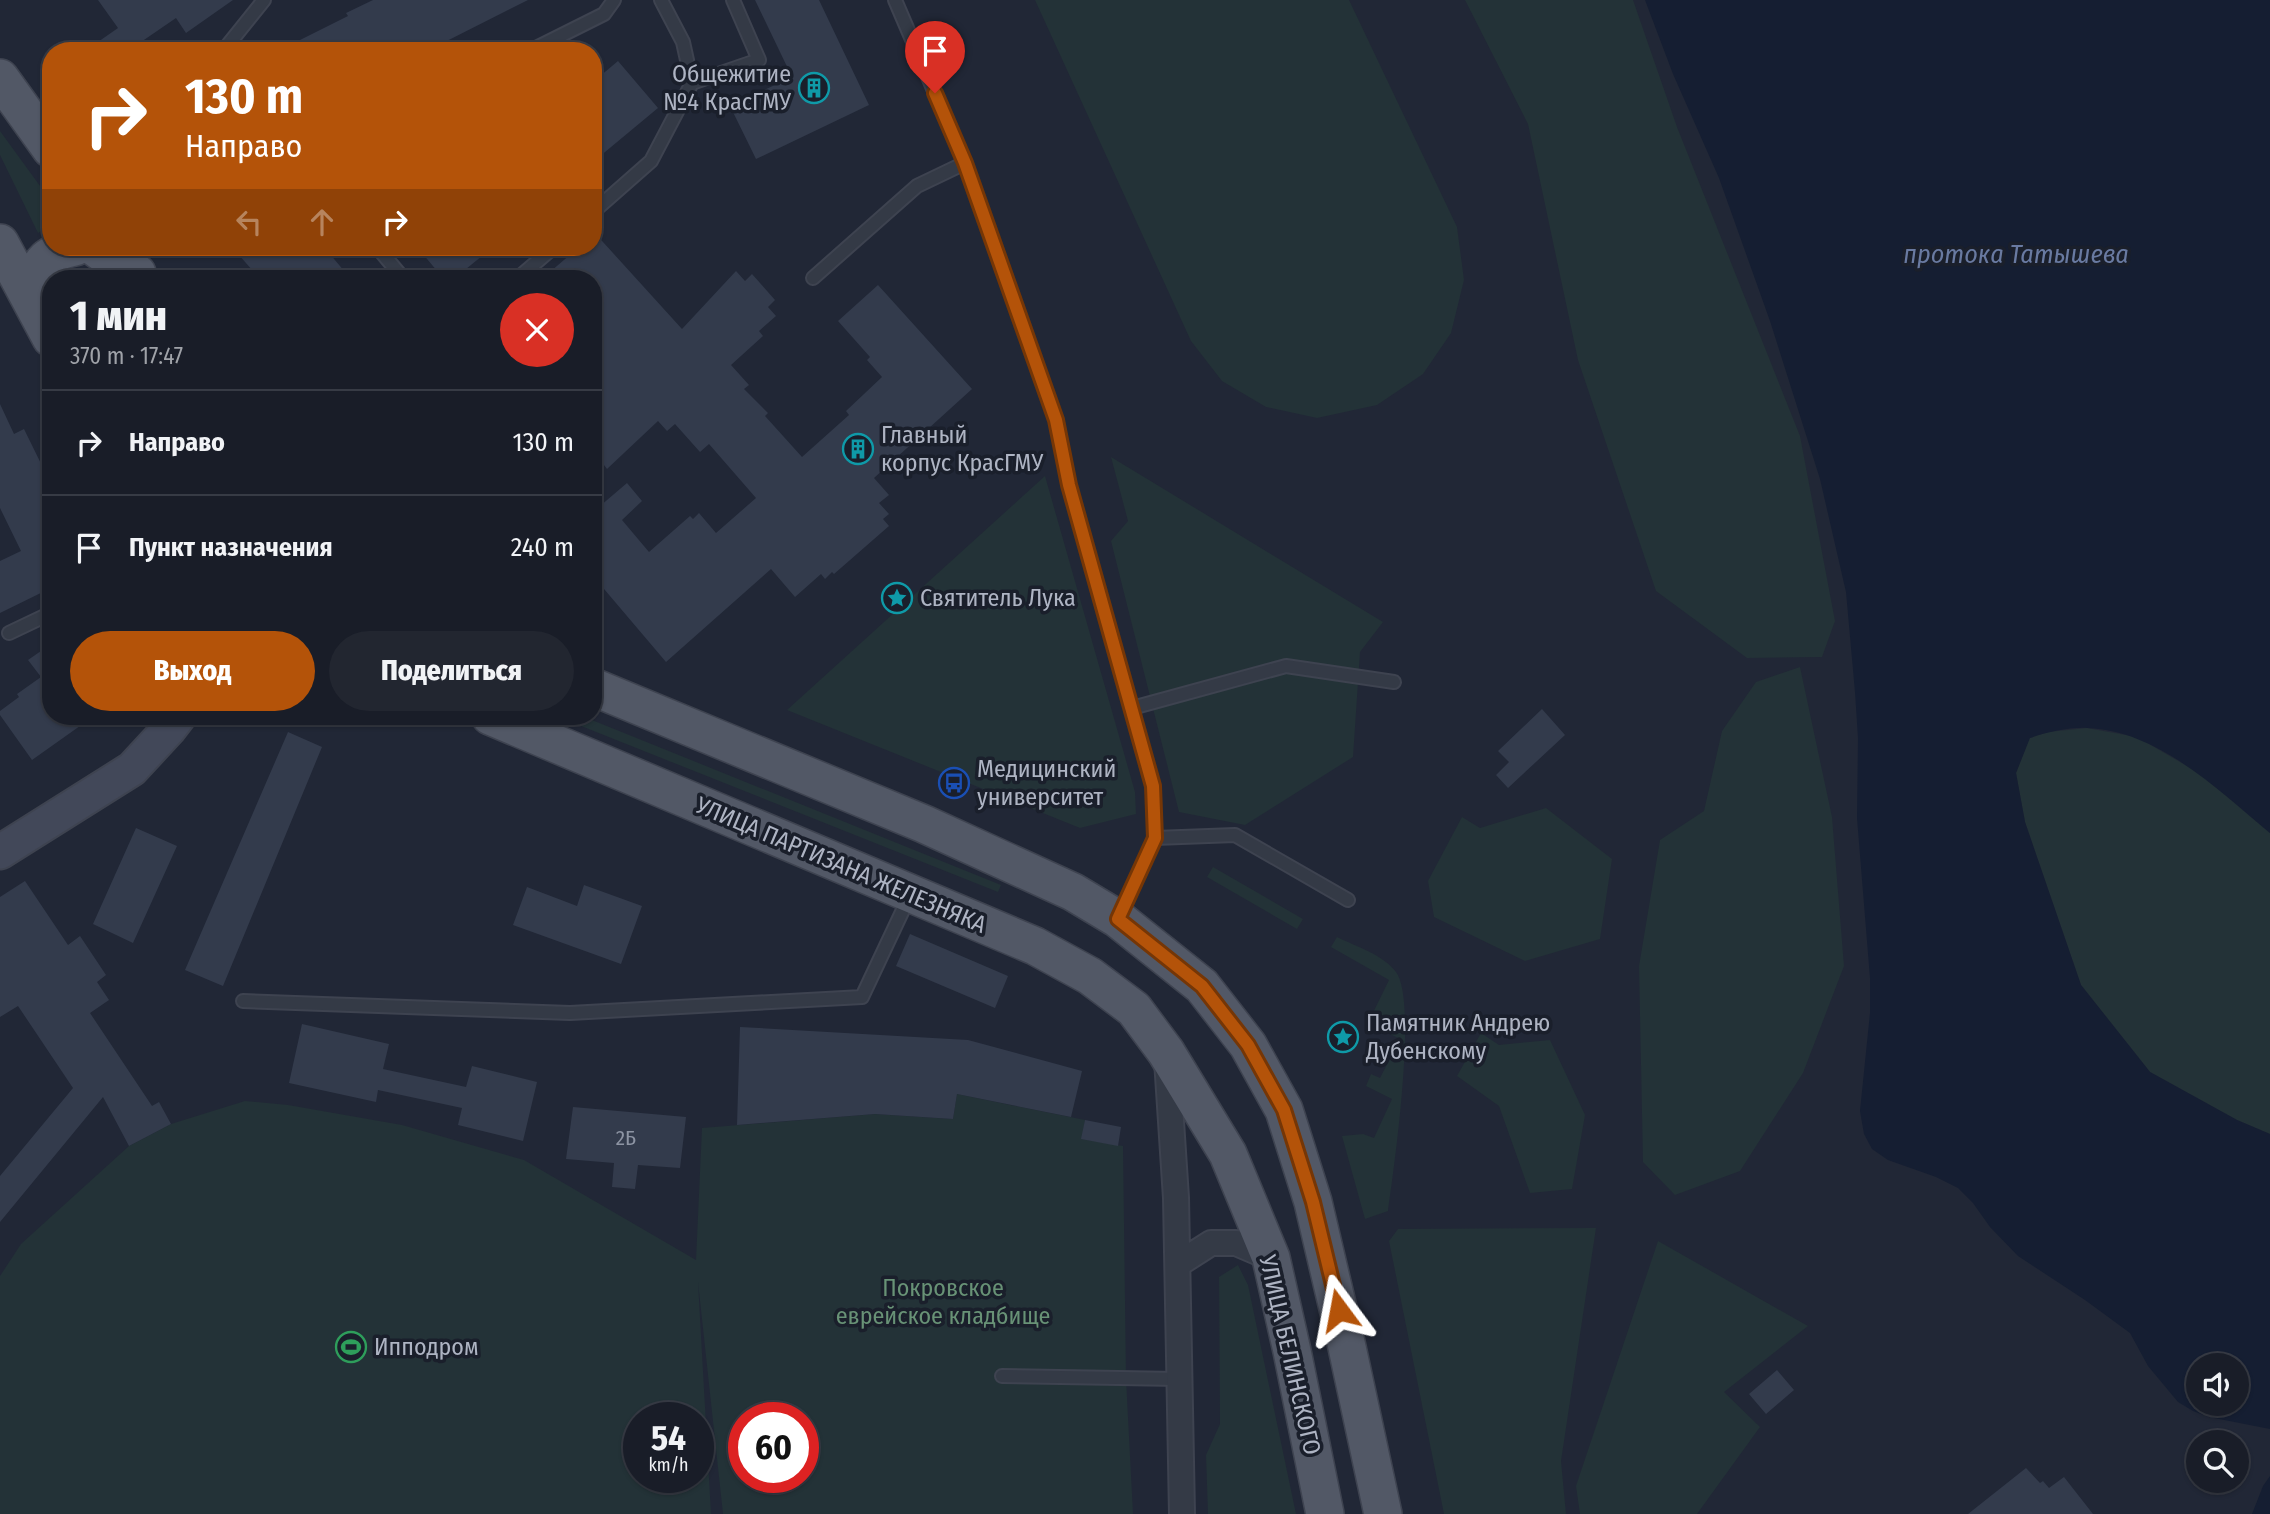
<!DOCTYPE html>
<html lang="ru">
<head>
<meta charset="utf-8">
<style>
	:root { --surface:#191d28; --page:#222630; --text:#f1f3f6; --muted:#9fa2a8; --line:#373b45; --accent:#b45309 }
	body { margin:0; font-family:"Fira Sans Condensed",sans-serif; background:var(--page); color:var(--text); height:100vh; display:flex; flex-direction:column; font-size:26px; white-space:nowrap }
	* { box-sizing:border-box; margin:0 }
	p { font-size:23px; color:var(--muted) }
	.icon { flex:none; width:38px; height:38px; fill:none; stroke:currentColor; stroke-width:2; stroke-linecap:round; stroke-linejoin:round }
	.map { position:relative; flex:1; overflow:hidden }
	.sheet { position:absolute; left:42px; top:270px; width:560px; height:455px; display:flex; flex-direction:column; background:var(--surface); border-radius:28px; box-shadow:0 2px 5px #0004,0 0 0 2px var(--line) }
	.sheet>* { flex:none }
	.guide { position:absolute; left:42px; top:42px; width:560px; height:214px; border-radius:28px; box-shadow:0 2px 5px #0004,0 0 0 2px var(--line); background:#b45309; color:#fff; overflow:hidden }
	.controls { position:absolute; left:2186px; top:1353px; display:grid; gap:14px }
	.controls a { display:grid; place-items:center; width:63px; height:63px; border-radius:50%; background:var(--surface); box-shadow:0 2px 5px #0004,0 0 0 2px var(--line); font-size:35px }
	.speed { position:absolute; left:623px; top:1402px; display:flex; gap:14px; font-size:35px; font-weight:700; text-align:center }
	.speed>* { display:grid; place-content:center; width:91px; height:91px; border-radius:50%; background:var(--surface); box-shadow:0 2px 5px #0004,0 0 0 2px var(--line); line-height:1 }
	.speed small { font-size:18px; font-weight:400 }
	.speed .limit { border:10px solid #d22; background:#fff; color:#111 }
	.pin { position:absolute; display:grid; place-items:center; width:60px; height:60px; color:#fff; margin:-72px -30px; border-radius:50% 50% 50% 0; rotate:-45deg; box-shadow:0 0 7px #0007 }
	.pin .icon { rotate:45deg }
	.me { position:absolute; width:77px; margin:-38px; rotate:347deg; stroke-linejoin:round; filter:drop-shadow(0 0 5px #0008) }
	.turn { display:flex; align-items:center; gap:24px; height:147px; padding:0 28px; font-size:32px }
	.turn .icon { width:91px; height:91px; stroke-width:2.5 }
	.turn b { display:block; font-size:49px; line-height:60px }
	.lanes { display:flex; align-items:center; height:66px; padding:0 28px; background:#0003; justify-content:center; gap:35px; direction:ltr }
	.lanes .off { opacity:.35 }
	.round { display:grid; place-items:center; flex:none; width:74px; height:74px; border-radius:37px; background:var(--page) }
	.summary { display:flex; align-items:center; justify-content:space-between; height:119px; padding:0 28px }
	h1 { font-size:42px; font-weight:800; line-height:52px }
	.cta { display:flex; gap:14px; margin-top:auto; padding:14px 28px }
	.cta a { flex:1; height:80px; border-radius:42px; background:var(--accent); color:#fff; font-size:28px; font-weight:800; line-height:80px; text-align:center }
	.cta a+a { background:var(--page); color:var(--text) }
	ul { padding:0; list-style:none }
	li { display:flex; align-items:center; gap:21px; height:105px; padding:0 28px; border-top:2px solid var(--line) }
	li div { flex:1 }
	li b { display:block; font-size:26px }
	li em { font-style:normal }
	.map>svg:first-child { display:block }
	.green { fill:#233237; fill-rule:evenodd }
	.water { fill:#151e32; fill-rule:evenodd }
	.building { fill:#333b4c }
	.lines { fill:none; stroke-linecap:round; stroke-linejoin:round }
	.lane-casing { stroke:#3e4350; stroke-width:16 }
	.street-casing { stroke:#3e4350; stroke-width:28 }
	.secondary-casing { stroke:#3e4350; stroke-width:37 }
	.primary-casing { stroke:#3e4350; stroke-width:40 }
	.lane { stroke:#343a46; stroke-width:12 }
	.street { stroke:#343a46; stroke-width:24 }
	.secondary { stroke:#424859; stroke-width:33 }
	.primary { stroke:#525866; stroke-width:37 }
	.route-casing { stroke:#753606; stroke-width:18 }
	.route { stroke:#b45309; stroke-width:12 }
	.labels { text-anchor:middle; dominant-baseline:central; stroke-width:7; stroke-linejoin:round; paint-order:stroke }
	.number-label { font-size:21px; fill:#8d94a3 }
	.poi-label { font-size:24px; fill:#aeb4c3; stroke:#1a1f2b; text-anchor:start }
	.street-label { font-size:24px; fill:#aeb4c3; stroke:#1a1f2b }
	.park-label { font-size:24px; fill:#689276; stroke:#1a1f2b }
	.water-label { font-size:26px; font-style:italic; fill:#697aa1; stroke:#1a1f2b }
</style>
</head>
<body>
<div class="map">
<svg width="2270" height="1514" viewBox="0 0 2270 1514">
	<rect width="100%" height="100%" fill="#212736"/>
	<path class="green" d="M1035,0h314l108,227 7,53 -13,53 -28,41 -46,31 -60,13 -51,-11 -44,-26 -31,-40z
		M1465,0h168l44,127 123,309 35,185 -13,36 -75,1 -91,-67 -78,-231 -50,-236z
		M0,131l51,70v25l-13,7 -38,-78z
		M1111,457l272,165 -23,30 -7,105 -108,68 -66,-13 -68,-271 17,-20z
		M1045,476l90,316 1,22 -56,14 -293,-118z
		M1800,667l32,150 12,149 -41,107 -63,98 -65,24 -32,-33 -4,-196 21,-126 44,-29 18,-80 34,-49z
		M556,716h26l419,169 -3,7z
		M2087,728l50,9 62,36 71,60v301l-33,-14 -87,-48 -69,-87 -56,-163 -9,-49 13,-35 19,-6z
		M1546,808l66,51 -12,80 -75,22 -91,-44 -6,-36 34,-64 18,11z
		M1213,867l90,52 -6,10 -90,-52z
		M1337,937c18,9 47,18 59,35 22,29 -2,197 -8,239l-23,8 -23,-83 21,-2 11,4 18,-39 -26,-13 5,-12 9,4 20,-39 -32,-16 21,-43 -58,-33z
		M1481,1033l18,12 51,-5 35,75 -13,74 -42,4 -31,-87 -42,-30z
		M957,1094l128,26 -3,19 41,7 3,232 7,136h-410l-25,-232 13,232h-711v-238l21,-32 108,-98 42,-22 74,-23 43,4 114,20 122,35 172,100 6,-132 173,-14 78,5zM639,1418h59v59h-59zM744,1418h59v59h-59z
		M1596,1228l-35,233 5,53h-122l-55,-273 9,-12z
		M1658,1241l150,85 -84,66 36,35 -63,87h-117l-4,-28z
		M1238,1265l10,20 48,229h-88l-2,-59 14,-31 -1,-147z"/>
	<path class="water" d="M1645,0h625v833c-52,-43 -111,-102 -182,-105 -19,-1 -40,4 -58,10l-14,35 9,49 56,163 69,87 87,48 33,14v295l-61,-12 -16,-6 -15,-9 -30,-36 -18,-33 -45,-33 -67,-44 -28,-29 -17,-24 -15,-15 -22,-11 -48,-17 -16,-11 -8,-15 -4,-23 10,-98v-35l-13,-160 1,-80 -3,-46 -9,-100 -26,-113 -50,-158 -51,-143 -46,-104zM2198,1365h38v39h-38z
		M2270,1476v38h-18l11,-28z"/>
	<path class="building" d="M98,0h135l-47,33 -10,-15 -35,24 6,9h-62l33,-23z
		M373,0h155l-101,51h-149l70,-35 -2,-3z
		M755,0h64l50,105 -113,54 -26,-53 62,-29z
		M618,61l40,47 -65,54v-80z
		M593,231l89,98 54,-58 9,10 7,-7 23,26 -7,7 8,9 -17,15 4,5 -32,29 18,20 -5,4 24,24 -3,3 37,41 47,-42 -3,-4 36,-34 -15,-17 3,-3 -32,-36 40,-36 94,104 -98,89 15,17 -10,8 10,11 -6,5 6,7 -55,48 -2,-2 -7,7 -4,-5 -26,23 -24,-28 -105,93 -73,-86v-64l34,-29 15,18 -20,19 27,32 41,-36 3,3 6,-6 17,20 40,-35 -47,-54 -9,8 -25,-28 -8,7 -9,-10 -51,48 -3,-4 -11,1v-188h-50l36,-31h14z
		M232,247h92l26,31h-91z
		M417,247h76l-38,31h-12z
		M0,404l14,30 10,-5 27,55v104l-51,25v-52l21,-10 -21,-43z
		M51,644v72h43l-62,44 -32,-45v-4l19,-14 -2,-3 24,-17 -13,-17z
		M1542,709l23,26 -57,53 -12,-13 13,-13 -11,-11z
		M288,732l34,15 -99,239 -38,-16z
		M136,828l41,18 -44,97 -40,-19z
		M25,881l43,64 12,-9 26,39 -9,7 12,18 -19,13 62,93 7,-4 12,22 -42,22 -26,-49 -103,125v-46l73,-88 -55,-82 -18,11v-120z
		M584,885l58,21 -21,58 -108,-39 14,-38 50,19z
		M910,934l98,42 -13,32 -99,-42z
		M302,1024l87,20 -6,25 83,18 6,-21 65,16 -14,59 -65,-16 4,-17 -84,-18 -2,12 -87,-19z
		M740,1027l228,13 114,31 -11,46 -114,-23 -4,25 -78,-5 -138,11z
		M573,1107l113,10 -6,51 -42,-3 -3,24 -23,-2 2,-24 -48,-4z
		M1085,1120l36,7 -3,19 -37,-7z
		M1777,1370l17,20 -28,24 -17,-20z
		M2026,1468l14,15 3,-2 6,7 15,-11 29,37h-125z"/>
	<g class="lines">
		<g class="lane-casing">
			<path id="lane" d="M895,0l70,163 91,257 13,65 84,301 2,52 -35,77
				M223,51l41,-51
				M530,51l74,-37 10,-14
				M692,83l67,-23 -26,-60
				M593,212l58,-51 41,-78 -9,-41 -22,-42
				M377,247l26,31
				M518,278l36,-31
				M813,278l104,-92 48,-23
				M9,633l42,-20
				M1132,708l154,-42 108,16
				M1155,838l80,-3 113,65
				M243,1001l327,12 292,-16 48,-102
				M1002,1376l176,3"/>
		</g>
		<g class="street-casing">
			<path id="street" d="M1167,1060l9,138 6,316
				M1178,1264l33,-21h25l35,15"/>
		</g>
		<g class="secondary-casing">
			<path id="secondary" d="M0,852l132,-83 37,-40 10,-13"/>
		</g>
		<g class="primary-casing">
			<path id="primary" d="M0,78l51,71
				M0,243l51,95
				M94,247l21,15 22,11
				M38,311l-8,-25c12,-26 16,-33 45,-39
				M593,687l331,137 149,68 45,27 84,67 46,59 36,65 29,92 32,136 38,176
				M490,716l545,230 55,30 44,33 32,43 62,102 43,104 21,93 33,163"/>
		</g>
		<use href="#lane" class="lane"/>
		<use href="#street" class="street"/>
		<use href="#secondary" class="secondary"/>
		<use href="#primary" class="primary"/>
	</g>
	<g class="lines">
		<g class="route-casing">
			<path id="route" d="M935,93l30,70 91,257 13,65 84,301 2,52 -37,81 84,67 46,59 36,65 29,92 26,108"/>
		</g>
		<use href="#route" class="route"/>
	</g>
	<defs>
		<g id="building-ring" transform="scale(1.575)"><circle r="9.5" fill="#1a1f2b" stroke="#0f9aa8" stroke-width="1.5"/><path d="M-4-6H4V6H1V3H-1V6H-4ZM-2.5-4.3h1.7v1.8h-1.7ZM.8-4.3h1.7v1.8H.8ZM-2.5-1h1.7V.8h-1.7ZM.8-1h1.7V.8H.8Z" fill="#0f9aa8"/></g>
		<g id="sight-ring" transform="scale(1.575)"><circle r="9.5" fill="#1a1f2b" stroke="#0f9aa8" stroke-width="1.5"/><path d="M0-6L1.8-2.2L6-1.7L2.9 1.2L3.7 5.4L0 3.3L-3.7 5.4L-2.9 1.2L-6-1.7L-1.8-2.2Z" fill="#0f9aa8"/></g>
		<g id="bus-ring" transform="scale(1.575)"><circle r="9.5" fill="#1a1f2b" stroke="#1a4fb4" stroke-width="1.5"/><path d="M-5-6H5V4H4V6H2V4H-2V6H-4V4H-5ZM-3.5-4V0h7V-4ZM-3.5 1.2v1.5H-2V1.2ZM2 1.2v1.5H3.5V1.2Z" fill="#1a4fb4"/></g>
		<g id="stadium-ring" transform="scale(1.575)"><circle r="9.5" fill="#1a1f2b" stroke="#2e9e5b" stroke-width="1.5"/><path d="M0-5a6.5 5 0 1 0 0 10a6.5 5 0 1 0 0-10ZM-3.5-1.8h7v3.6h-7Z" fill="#2e9e5b"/></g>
	</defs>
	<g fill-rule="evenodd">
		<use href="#building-ring" x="814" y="88"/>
		<use href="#building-ring" x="858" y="449"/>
		<use href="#sight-ring" x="897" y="598"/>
		<use href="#bus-ring" x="954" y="783"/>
		<use href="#sight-ring" x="1343" y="1037"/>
		<use href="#stadium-ring" x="351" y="1347"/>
	</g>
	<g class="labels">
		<g class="number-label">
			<text x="626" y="1138">2Б</text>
		</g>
		<g class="poi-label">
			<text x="791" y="74" text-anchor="end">Общежитие<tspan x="791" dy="28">№4 КрасГМУ</tspan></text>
			<text x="881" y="435">Главный<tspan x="881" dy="28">корпус КрасГМУ</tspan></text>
			<text x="920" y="598">Святитель Лука</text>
			<text x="977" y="769">Медицинский<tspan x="977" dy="28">университет</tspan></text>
			<text x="1366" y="1023">Памятник Андрею<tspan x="1366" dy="28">Дубенскому</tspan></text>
			<text x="374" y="1347">Ипподром</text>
		</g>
		<g class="street-label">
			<text transform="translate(841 865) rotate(23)">УЛИЦА ПАРТИЗАНА ЖЕЛЕЗНЯКА</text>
			<text transform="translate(1290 1355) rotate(77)">УЛИЦА БЕЛИНСКОГО</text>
		</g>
		<g class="park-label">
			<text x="943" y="1288">Покровское<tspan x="943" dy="28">еврейское кладбище</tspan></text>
		</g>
		<g class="water-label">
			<text x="2016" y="254">протока Татышева</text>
		</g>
	</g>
</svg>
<div class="controls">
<a><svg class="icon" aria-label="sound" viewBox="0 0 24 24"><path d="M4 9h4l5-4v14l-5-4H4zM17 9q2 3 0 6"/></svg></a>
<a><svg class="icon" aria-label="search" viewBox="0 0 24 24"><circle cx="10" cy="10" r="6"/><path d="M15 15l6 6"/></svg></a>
</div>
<div class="speed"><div>54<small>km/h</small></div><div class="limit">60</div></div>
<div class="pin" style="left:935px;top:93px;background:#d93025"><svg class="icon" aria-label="arrive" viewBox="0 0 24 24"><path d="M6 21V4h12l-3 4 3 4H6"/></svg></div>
<svg class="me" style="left:1339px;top:1310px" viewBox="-20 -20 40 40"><path d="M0-17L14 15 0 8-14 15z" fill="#b45309" stroke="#fff" stroke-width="4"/></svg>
<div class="guide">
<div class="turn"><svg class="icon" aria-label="right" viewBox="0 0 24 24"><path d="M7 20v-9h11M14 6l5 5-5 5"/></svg><div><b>130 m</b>Направо</div></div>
<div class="lanes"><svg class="icon off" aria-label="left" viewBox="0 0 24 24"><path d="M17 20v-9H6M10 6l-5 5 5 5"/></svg><svg class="icon off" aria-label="ahead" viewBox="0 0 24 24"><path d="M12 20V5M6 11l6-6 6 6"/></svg><svg class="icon" aria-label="right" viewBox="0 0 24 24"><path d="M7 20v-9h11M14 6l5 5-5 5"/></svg></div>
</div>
<section class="sheet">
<div class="summary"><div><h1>1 мин</h1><p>370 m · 17:47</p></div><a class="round" style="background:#d93025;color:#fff"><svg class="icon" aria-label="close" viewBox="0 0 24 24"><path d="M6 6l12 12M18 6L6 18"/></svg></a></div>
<ul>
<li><svg class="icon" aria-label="right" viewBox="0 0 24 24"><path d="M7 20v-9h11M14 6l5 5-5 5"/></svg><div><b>Направо</b></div><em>130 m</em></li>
<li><svg class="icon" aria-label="arrive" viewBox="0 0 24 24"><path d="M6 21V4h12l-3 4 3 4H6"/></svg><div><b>Пункт назначения</b></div><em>240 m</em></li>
</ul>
<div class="cta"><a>Выход</a><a>Поделиться</a></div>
</section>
</div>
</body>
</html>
